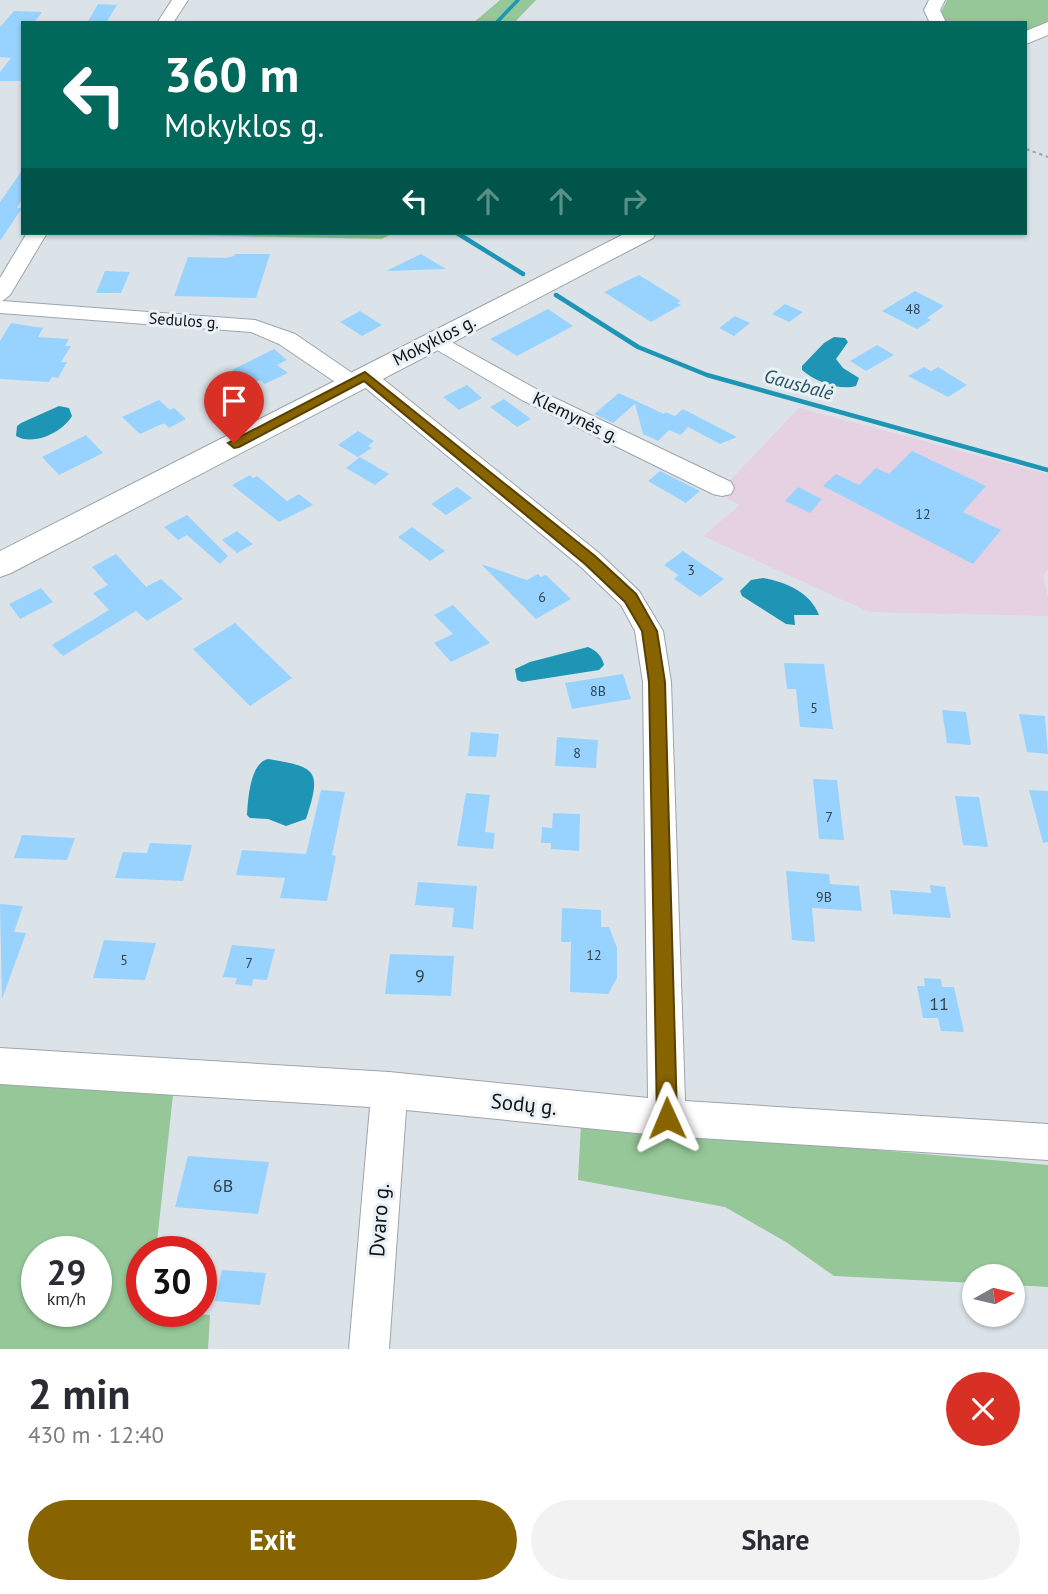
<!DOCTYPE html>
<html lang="en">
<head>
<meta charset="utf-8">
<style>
	:root { --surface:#fff; --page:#f2f2f3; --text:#2b2b33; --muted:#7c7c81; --accent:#876400 }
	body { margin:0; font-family:"PT Sans",sans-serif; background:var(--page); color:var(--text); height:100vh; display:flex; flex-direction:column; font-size:26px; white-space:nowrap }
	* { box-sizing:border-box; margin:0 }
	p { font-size:23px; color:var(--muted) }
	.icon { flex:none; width:38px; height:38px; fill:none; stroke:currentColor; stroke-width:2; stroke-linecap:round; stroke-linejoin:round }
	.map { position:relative; height:1349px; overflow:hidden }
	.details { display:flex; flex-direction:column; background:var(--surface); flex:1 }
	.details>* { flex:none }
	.guide { position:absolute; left:21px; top:21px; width:1006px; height:214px; border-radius:0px; box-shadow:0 2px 5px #0004; background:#00695c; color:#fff; overflow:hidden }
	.needle { width:46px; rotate:82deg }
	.fabs { position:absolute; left:962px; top:1264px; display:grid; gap:14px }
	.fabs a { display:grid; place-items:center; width:63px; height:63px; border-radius:50%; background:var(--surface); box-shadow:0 2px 5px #0004; font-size:35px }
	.speed { position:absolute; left:21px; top:1236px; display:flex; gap:14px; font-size:35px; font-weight:700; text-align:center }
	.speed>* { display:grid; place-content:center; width:91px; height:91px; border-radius:50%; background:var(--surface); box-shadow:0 2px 5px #0004; line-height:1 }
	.speed small { font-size:18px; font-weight:400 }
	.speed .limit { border:10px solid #d22; background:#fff; color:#111 }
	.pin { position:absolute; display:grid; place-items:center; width:60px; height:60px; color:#fff; margin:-72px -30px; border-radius:50% 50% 50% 0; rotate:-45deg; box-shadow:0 0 7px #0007 }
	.pin .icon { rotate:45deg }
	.me { position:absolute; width:77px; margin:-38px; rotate:359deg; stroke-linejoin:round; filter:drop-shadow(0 0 5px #0008) }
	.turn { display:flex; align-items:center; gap:24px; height:147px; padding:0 28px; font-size:32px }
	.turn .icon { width:91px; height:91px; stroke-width:2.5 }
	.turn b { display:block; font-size:49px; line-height:60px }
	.lanes { display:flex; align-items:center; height:66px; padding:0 28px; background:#0003; justify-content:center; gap:35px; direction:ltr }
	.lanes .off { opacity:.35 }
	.round { display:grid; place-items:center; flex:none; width:74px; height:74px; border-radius:37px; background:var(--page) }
	.head { display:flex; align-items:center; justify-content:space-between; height:119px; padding:0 28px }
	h1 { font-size:42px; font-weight:700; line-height:52px }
	.primary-button { display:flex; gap:14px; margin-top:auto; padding:14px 28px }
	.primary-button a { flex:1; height:80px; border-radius:42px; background:var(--accent); color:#fff; font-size:28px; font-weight:700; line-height:80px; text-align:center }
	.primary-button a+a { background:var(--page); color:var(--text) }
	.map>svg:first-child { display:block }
	.industrial { fill:#e5d1e1 }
	.green { fill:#95c798; fill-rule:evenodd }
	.water { fill:#1e95b5 }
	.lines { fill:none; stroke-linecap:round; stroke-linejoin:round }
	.stream-far1 { stroke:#1e95b5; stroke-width:3.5 }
	.stream { stroke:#1e95b5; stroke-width:4.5 }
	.building { fill:#98d3ff }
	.minor-casing { stroke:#9da4aa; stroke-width:2 }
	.major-casing { stroke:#9da4aa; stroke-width:2 }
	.path { stroke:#9ea4a9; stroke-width:2; stroke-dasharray:3.5 3.5; stroke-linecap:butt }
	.minor { fill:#fff; fill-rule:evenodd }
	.major { fill:#fff; fill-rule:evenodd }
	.route { fill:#876400; stroke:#584100; stroke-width:2 }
	.labels { text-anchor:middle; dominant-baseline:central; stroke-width:6; stroke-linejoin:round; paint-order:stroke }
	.number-label { font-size:14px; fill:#324350 }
	.far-street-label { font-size:16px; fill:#101315; stroke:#e9f0f6 }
	.street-label { font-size:18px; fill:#101315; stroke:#e9f0f6 }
	.near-number-label { font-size:18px; fill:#324350 }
	.water-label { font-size:19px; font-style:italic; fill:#265362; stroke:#e9f0f6 }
	.near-street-label { font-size:21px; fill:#101315; stroke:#e9f0f6 }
</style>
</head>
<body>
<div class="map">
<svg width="1048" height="1349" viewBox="0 0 1048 1349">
	<rect width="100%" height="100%" fill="#dbe3e9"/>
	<path class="industrial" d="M799,408l249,66v95l-5,7 5,22v18l-179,-4 -166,-76 37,-31 -22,-12z"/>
	<path class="green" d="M500,0h36l-22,23h-41z
		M947,0h101v22l-22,10v-9h-79l-6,-11z
		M184,233h209l-11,6 -199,-4z
		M0,1077l174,9 -18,165h-14v60l68,4 -2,34h-208zM37,1251h59v60h-59z
		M581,1124l467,41v122l-35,-2v-9h-38v7l-141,-7 -48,-34 -61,-35 -147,-27z"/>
	<path class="water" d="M834,337l11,1 3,4 -12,17 7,9 16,10 -3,8c-16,5 -42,-5 -54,-16v-4l22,-23z
		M59,406l10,2 3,8c-10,17 -39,30 -56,20l1,-10 4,-3z
		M763,578c23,4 47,14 56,37h-25l1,10 -9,-1 -44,-28 -2,-5 11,-11z
		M588,647c9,4 14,9 16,18l-5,5 -77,12 -5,-2 -2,-11 15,-7z
		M268,759c49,8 54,11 38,60l-20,7 -18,-7 -18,-1 -3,-3c1,-16 3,-52 21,-56z"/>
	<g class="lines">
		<path class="stream-far1" d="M496,23l22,-23"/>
		<path class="stream" d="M457,233l66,41
			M556,295l82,52 69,28 341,95"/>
	</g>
	<path class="building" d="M98,4l19,1 -11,18h-19z
		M14,11l28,1 -8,11h-11v58h-23v-9l11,-14 -11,-1v-30z
		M23,169v28l-6,11h5l-22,33v-39z
		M235,254h35l-14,44 -82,-2 14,-39 37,1 9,-2z
		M421,254l25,15 -60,2z
		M105,271l25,1 -9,21h-25z
		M639,275l42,26 -4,2 4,2 -30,17 -47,-30z
		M915,291l29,15 -17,12 4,2 -14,9 -35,-18z
		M785,304l18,8 -14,10 -17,-8z
		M548,309l25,17 -56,30 -27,-17z
		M360,311l22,14 -20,11 -22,-14z
		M735,316l15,7 -16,13 -15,-8z
		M11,323l32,5 -5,9 31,2 -4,7h6l-10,16h6l-9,16 -6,-1 -3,5 -49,-3v-38z
		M877,345l17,10 -28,16 -16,-10z
		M274,349l13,11 -10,5 11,8 -23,11 -5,-4 -11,5 -17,-15z
		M924,367l7,4 7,-4 29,18 -19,12 -40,-21z
		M467,385l15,13 -23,12 -16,-13z
		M619,393l45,21 1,-2 10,4 8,-7 54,28 -17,7 -32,-17 -7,8 -12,-5 -11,11 -15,-7 -8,-30 -22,19 -19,-9z
		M504,399l27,20 -14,8 -27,-20z
		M159,400l11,10 4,-2 12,11 -17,9 -5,-5 -24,11 -18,-17z
		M358,431l16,10 -6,5 4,2 -14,9 -20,-12z
		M86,435l17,18 -44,22 -17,-18z
		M912,451l74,35 -23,26 38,18 -28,34 -150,-78 13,-12 23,11 17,-17 13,6z
		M360,457l29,17 -14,11 -29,-17z
		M660,471l40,20 -14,12 -38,-22z
		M250,475l3,3 4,-2 30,25 12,-7 14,11 -34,17 -47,-37z
		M457,487l15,11 -26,17 -15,-11z
		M798,487l24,12 -12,14 -25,-12z
		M187,515l41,41 -8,8 -33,-29 -9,5 -14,-13z
		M412,527l33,24 -15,10 -32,-24z
		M237,531l16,13 -16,9 -15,-13z
		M683,551l41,28 -24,18 -26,-18 4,-4 -14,-10z
		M116,554l30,33 15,-8 22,20 -36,22 -11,-10 -73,45 -11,-11 57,-35 -16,-17 15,-8 -16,-18z
		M481,564l46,16 11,-6 3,3 5,-2 25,24 -35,20z
		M41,588l12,14 -33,17 -11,-15z
		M453,605l37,38 -39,19 -17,-19 19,-9 -19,-19z
		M235,623l57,55 -42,28 -57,-57z
		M784,663l40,1 9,65 -33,-2 -4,-38h-9z
		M623,674l8,25 -59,10 -7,-26z
		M942,710l24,2 5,33 -24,-2z
		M1019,714l26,2 3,38 -21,-2z
		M471,732l28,2 -3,23 -28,-1z
		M557,737l41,3 -2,28 -41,-2z
		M813,779l24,1 7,60 -25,-1z
		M321,790l24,2 -13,63 4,1 -9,45 -47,-3 5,-20 -49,-3 6,-25 64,4z
		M1029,790l19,1v51l-5,1z
		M466,793l24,2 -5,37 10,1 -2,16 -36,-3z
		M955,796l24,1 9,50 -25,-2z
		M553,813l27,1 -1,37 -28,-2v-6h-10l1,-16 10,1z
		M22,835l53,3 -8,22 -53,-2z
		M150,843l42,2 -9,36 -68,-3 8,-26 24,1z
		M786,871l43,3 1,10 29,2 3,25 -50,-3 3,34 -23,-2z
		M418,882l59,4 -4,43 -21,-2 2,-19 -39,-3z
		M930,885l15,2 6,31 -58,-4 -3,-24 41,3z
		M0,904l23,2 -9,26 12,1 -24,66z
		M562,908l39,2v17h8l8,21v30l-9,16 -38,-2 1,-50h-10z
		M104,940l52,3 -11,37 -52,-2z
		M232,945l43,4 -8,31 -14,-1 -1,7 -17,-2 2,-6 -14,-1z
		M390,954l64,2 -3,40 -66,-2z
		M924,978l17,1 1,8h12l10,45 -23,-1 -3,-13h-15l-6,-32h8z
		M188,1156l81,6 -11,52 -83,-7z
		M222,1270l44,3 -6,32 -45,-4z"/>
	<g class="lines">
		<g class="minor-casing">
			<path id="minor" d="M172,0h16l-15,23h-16z
				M929,0h16l-5,10 6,13h-16l-6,-13z
				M27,233h20l-37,62 -8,6 253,19 40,14 60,41 10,-6 8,2 226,182 40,38 24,40 8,51 14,419 363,23v36l-381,-24 -261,-26 -17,239h-40l21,-242 -370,-23v-36l389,24 259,26 -5,-416 -8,-51 -14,-26 -40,-38 -219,-182 -10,5 -8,-2 -65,-44 -28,-12 -251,-19v-35z
				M435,333l103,57 193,92 3,6 -3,6 -9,2 -9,-2 -191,-94 -95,-56 -3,-5 3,-5z"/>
		</g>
		<g class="major-casing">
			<path id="major" d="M1048,22v13l-22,9v-13z
				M626,233h30l-3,5 -642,335 -11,4v-26z"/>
		</g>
		<path class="path" d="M1026,149l22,8"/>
		<use href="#minor" class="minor"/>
		<use href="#major" class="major"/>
	</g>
	<path class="route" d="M365,372l230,184 41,38 21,37 8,51 12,436 -3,7 -7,3 -7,-3 -3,-7 -8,-436 -7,-51 -17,-29 -40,-38 -221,-183 -125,66 -5,1 -6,-5z"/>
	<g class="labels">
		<g class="number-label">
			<text x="913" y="309">48</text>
			<text x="923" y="514">12</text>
			<text x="691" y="570">3</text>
			<text x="542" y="597">6</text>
			<text x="598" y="691">8B</text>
			<text x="814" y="708">5</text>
			<text x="577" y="753">8</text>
			<text x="829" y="817">7</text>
			<text x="824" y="897">9B</text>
			<text x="594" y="955">12</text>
			<text x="124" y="960">5</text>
			<text x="249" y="963">7</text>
		</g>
		<g class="far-street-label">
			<text transform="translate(184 320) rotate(4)">Sedulos g.</text>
		</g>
		<g class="street-label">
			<text transform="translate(434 340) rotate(-27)">Mokyklos g.</text>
			<text transform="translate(576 417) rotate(26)">Klemynės g.</text>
		</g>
		<g class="near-number-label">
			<text x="420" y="975">9</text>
			<text x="939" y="1003">11</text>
			<text x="223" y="1185">6B</text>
		</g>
		<g class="water-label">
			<text transform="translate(799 384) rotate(15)">Gausbalė</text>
		</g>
		<g class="near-street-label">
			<text transform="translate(524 1104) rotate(6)">Sodų g.</text>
			<text transform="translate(379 1220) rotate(-86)">Dvaro g.</text>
		</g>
	</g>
</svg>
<div class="fabs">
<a><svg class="needle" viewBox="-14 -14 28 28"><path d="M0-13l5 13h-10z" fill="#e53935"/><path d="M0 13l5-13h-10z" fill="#7c7c81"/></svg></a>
</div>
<div class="speed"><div>29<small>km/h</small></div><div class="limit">30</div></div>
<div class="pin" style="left:234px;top:443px;background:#d93025"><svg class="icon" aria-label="arrive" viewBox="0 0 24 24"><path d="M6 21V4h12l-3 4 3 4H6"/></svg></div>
<svg class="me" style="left:667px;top:1118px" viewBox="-20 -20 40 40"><path d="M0-17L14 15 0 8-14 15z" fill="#876400" stroke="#fff" stroke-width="4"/></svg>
<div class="guide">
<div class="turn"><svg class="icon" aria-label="left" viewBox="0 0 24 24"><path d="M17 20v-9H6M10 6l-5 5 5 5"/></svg><div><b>360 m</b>Mokyklos g.</div></div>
<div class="lanes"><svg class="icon" aria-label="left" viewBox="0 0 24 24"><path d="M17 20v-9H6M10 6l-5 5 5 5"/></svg><svg class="icon off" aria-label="ahead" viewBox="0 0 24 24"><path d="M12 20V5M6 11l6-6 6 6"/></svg><svg class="icon off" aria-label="ahead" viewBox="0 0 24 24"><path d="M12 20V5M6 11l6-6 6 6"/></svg><svg class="icon off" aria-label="right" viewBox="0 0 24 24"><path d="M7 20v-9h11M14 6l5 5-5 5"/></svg></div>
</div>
</div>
<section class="details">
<div class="head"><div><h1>2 min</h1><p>430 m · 12:40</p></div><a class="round" style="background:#d93025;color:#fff"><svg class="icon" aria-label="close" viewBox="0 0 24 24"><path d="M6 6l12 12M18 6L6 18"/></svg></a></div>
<div class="primary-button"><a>Exit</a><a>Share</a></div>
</section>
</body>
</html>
